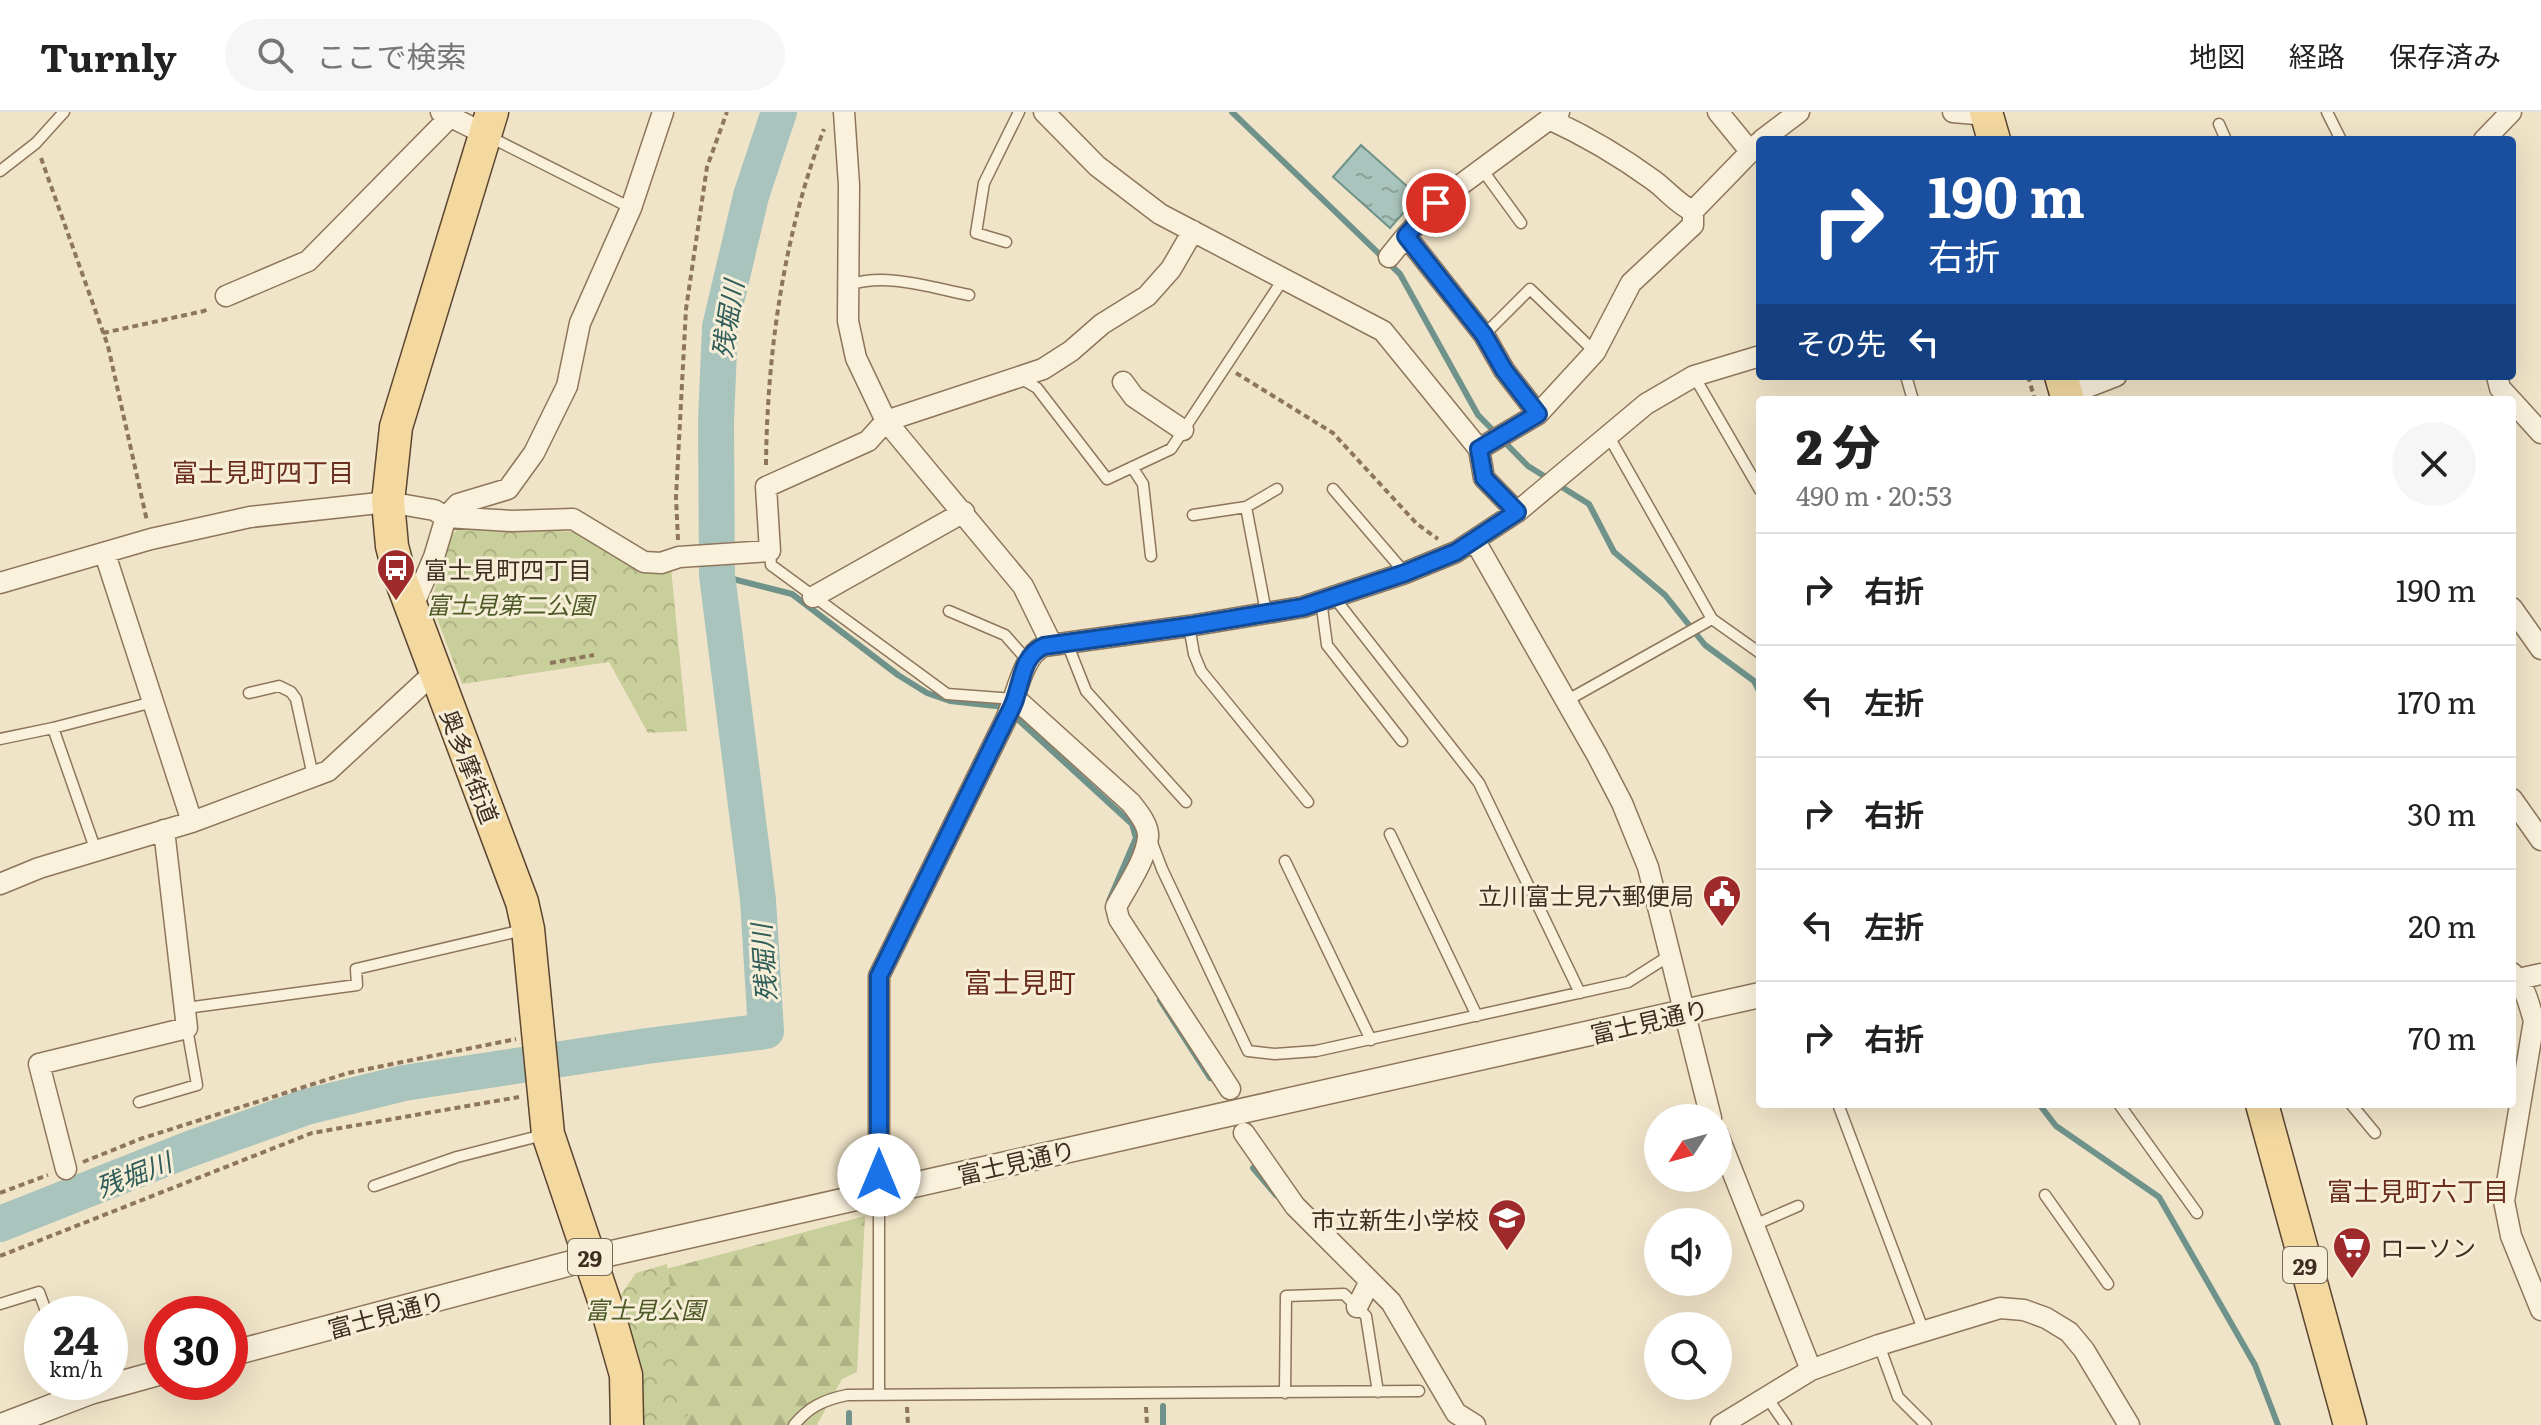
<!DOCTYPE html>
<html lang="ja">
<head>
<meta charset="utf-8">
<style>
	:root { --surface:#fff; --page:#f6f6f6; --text:#222; --muted:#767676; --line:#e0e0e0 }
	body { margin:0; font-family:Literata,"Noto Sans JP",serif; background:var(--page); color:var(--text); height:100vh; display:flex; flex-direction:column; font-size:30px; white-space:nowrap }
	* { box-sizing:border-box; margin:0 }
	p { font-size:26px; color:var(--muted) }
	.icon { flex:none; width:44px; height:44px; fill:none; stroke:currentColor; stroke-width:2; stroke-linecap:round; stroke-linejoin:round }
	.map { position:relative; flex:1; overflow:hidden }
	.drawer { position:absolute; left:1756px; top:284px; width:760px; height:712px; display:flex; flex-direction:column; background:var(--surface); border-radius:8px; box-shadow:0 8px 32px #0002 }
	.drawer>* { flex:none }
	.hud { position:absolute; left:1756px; top:24px; width:760px; height:244px; border-radius:8px; box-shadow:0 8px 32px #0002; background:#1a4fa0; color:#fff; overflow:hidden }
	.needle { width:52px; rotate:234deg }
	.fabs { position:absolute; left:1644px; top:992px; display:grid; gap:16px }
	.fabs a { display:grid; place-items:center; width:88px; height:88px; border-radius:50%; background:var(--surface); box-shadow:0 8px 32px #0002; font-size:40px }
	.speed { position:absolute; left:24px; top:1184px; display:flex; gap:16px; font-size:40px; font-weight:700; text-align:center }
	.speed>* { display:grid; place-content:center; width:104px; height:104px; border-radius:50%; background:var(--surface); box-shadow:0 8px 32px #0002; line-height:1 }
	.speed small { font-size:20px; font-weight:400 }
	.speed .limit { border:12px solid #d22; background:#fff; color:#111 }
	.pin { position:absolute; display:grid; place-items:center; width:68px; height:68px; color:#fff; margin:-34px; border:4px solid #fff; border-radius:50%; box-shadow:0 2px 8px #0007 }
	.me { position:absolute; width:88px; margin:-44px; rotate:0deg; stroke-linejoin:round; filter:drop-shadow(0 0 6px #0008) }
	.turn { display:flex; align-items:center; gap:28px; height:168px; padding:0 40px; font-size:36px }
	.turn .icon { width:104px; height:104px; stroke-width:2.5 }
	.turn b { display:block; font-size:56px; line-height:68px }
	.then { display:flex; align-items:center; height:76px; padding:0 40px; background:#0003; gap:16px; font-size:30px }
	.round { display:grid; place-items:center; flex:none; width:84px; height:84px; border-radius:42px; background:var(--page) }
	.summary { display:flex; align-items:center; justify-content:space-between; height:136px; padding:0 40px }
	h1 { font-size:48px; font-weight:800; line-height:60px }
	ul { padding:0; list-style:none }
	li { display:flex; align-items:center; gap:24px; height:112px; padding:0 40px; border-top:2px solid var(--line) }
	li div { flex:1 }
	li b { display:block; font-size:30px }
	li em { font-style:normal }
	header { display:flex; align-items:center; gap:48px; box-sizing:border-box; height:112px; padding:0 40px; background:var(--surface); border-bottom:2px solid var(--line) }
	header strong { font-size:38px }
	nav { display:flex; gap:44px; margin-inline-start:auto; font-size:28px }
	.search { width:560px; height:72px; background:var(--page); display:flex; align-items:center; gap:20px; box-sizing:border-box; padding:0 28px; border-radius:44px; color:var(--muted); font-size:30px }
	.map>svg:first-child { display:block }
	.forest { fill:url(#forest-firs) }
	.park { fill:url(#park-crowns) }
	.water { fill:url(#water-ripples); stroke:#6f938a; stroke-width:2 }
	.lines { fill:none; stroke-linecap:round; stroke-linejoin:round }
	.stream { stroke:#6f938a; stroke-width:6 }
	.river { stroke:#a9c4bc; stroke-width:36 }
	.service-casing { stroke:#8d765c; stroke-width:13 }
	.minor-casing { stroke:#8d765c; stroke-width:23 }
	.tertiary-casing { stroke:#8d765c; stroke-width:27 }
	.primary-casing { stroke:#5b4430; stroke-width:35 }
	.path { stroke:#8d765c; stroke-width:4; stroke-dasharray:6 4; stroke-linecap:butt }
	.service { stroke:#faf1dc; stroke-width:10 }
	.minor { stroke:#faf1dc; stroke-width:20 }
	.tertiary { stroke:#faf1dc; stroke-width:24 }
	.primary { stroke:#f3d9a0; stroke-width:32 }
	.tertiary-bridge-casing { stroke:#8d765c; stroke-width:27; stroke-linecap:butt }
	.tertiary-bridge { stroke:#faf1dc; stroke-width:24 }
	.route-casing { stroke:#114b97; stroke-width:20 }
	.route { stroke:#1a73e8; stroke-width:14 }
	.labels { text-anchor:middle; dominant-baseline:central; stroke-width:6; stroke-linejoin:round; paint-order:stroke }
	.shield { fill:#f7eed8; stroke:#756857; stroke-width:2 }
	.shield-label { font-size:22px; font-weight:bold; fill:#3d2e20 }
	.poi-label { font-size:24px; fill:#3d2e20; stroke:#f7eed8; text-anchor:start }
	.park-label { font-size:24px; font-style:italic; fill:#4d5a26; stroke:#f7eed8 }
	.street-label { font-size:24px; fill:#3d2e20; stroke:#f7eed8 }
	.water-label { font-size:26px; font-style:italic; fill:#2f5d5a; stroke:#f7eed8 }
	.neighbourhood-label { font-size:26px; fill:#6b2e1e; stroke:#f7eed8 }
	.quarter-label { font-size:28px; fill:#6b2e1e; stroke:#f7eed8 }
</style>
</head>
<body>
<header>
<strong>Turnly</strong>
<div class="search"><svg class="icon" aria-label="search" viewBox="0 0 24 24"><circle cx="10" cy="10" r="6"/><path d="M15 15l6 6"/></svg>ここで検索</div>
<nav><a>地図</a><a>経路</a><a>保存済み</a></nav>
</header>
<div class="map">
<svg width="2541" height="1313" viewBox="0 0 2541 1313">
	<defs>
		<pattern id="forest-firs" width="22" height="20" patternUnits="userSpaceOnUse" patternTransform="scale(2)"><rect width="22" height="20" fill="#c9cf9b"/><path d="M5 1l3.5 6h-7zM16 11l3.5 6h-7z" fill="#aeb285"/></pattern>
		<pattern id="park-crowns" width="20" height="18" patternUnits="userSpaceOnUse" patternTransform="scale(2)"><rect width="20" height="18" fill="#c9cf9b"/><path d="M2 6a3 3 0 1 1 6 0M12 15a3 3 0 1 1 6 0" fill="none" stroke="#aeb285"/></pattern>
		<pattern id="water-ripples" width="26" height="14" patternUnits="userSpaceOnUse" patternTransform="scale(2)"><rect width="26" height="14" fill="#a9c4bc"/><path d="M2 4q2-2 4 0t4 0M15 11q2-2 4 0t4 0" fill="none" stroke="#8ba098"/></pattern>
	</defs>
	<rect width="100%" height="100%" fill="#f0e4c8"/>
	<path class="forest" d="M865,1104l-8,156 -15,7 -25,46h-161l-24,-147z"/>
	<path class="park" d="M462,414l116,6 93,36 16,163 -39,2 -39,-71 -147,22 -31,-81 18,-66z
		M667,1152l21,152 -28,9h-24l-21,-122 21,-30z"/>
	<path class="water" d="M1361,33l57,51 -28,32 -57,-51z"/>
	<g class="lines">
		<path class="stream" d="M1232,0l168,162 78,141 50,51 61,38 25,48 51,43 40,50 49,36 6,12
			M717,463l75,19 106,81 29,18 23,8 55,6
			M1013,603l119,109 4,14 -27,63
			M1160,888l50,78
			M2039,992l17,22 103,71 96,168 23,60
			M1253,1056l23,27
			M849,1313v-12
			M1163,1313v-19"/>
		<path class="river" d="M0,1112l187,-74 119,-43 98,-24 243,-37 119,-15 -8,-131 -41,-325 -1,-154 4,-94 31,-131 28,-84"/>
		<g class="service-casing">
			<path id="service" d="M2327,0l14,28
				M2219,12l7,16
				M490,25l141,71
				M1481,56l40,55
				M0,59l36,-28 28,-31
				M1006,130l-30,-9 8,-50 35,-71
				M849,173c37,-13 83,3 120,10
				M1484,223l46,-46 65,63
				M1694,264l66,114
				M1906,264l7,24
				M1020,266l17,10 70,91 64,-30 113,-171
				M1608,323l104,184 48,34
				M1132,355l11,17 8,72
				M1333,377l72,84
				M1246,395l31,-18
				M1193,403l53,-8 20,105
				M770,439l1,14 176,129 67,5
				M1333,484l146,187 101,210
				M1321,488l6,45 75,96
				M949,499l56,24 22,25
				M1189,514l5,28 7,17 107,131
				M1067,531l19,48 100,111
				M249,581l30,-7 12,6 5,7 17,77
				M1566,589l146,-82
				M53,616l100,-26
				M0,627l53,-11 43,123
				M1390,722l87,182
				M1151,728l11,29 86,182 27,3 41,-3 312,-69 44,-28
				M1285,749l86,179
				M186,896l171,-23 -1,-16 167,-39
				M139,990l58,-17 -10,-57
				M1838,992l86,228
				M2119,992l78,109
				M2351,992l24,29
				M374,1074l83,-29 86,-22
				M2045,1083l63,89
				M1752,1114l46,-20
				M0,1192l39,-12 8,22
				M1879,1233l19,52 28,28
				M69,1270l5,15
				M1285,1281l1,-97 58,-2 22,22 12,76
				M879,1283v-192
				M1766,1284l20,29
				M794,1313c15,-18 29,-25 53,-30l572,-4"/>
		</g>
		<g class="minor-casing">
			<path id="minor" d="M441,0l44,22
				M844,0l5,73 -1,136 8,37 30,63 137,165 29,59
				M1044,0l53,54 63,48 223,117 96,118
				M1718,0l32,39
				M1953,0l34,3
				M1549,7c37,17 71,37 104,61 14,10 24,24 40,31
				M1762,28l37,-28
				M2484,28l27,-28
				M1389,145l17,-21
				M226,184l82,-35 142,-144
				M2497,264l3,12 11,12
				M1123,270l11,15 49,33
				M2067,283l49,-19
				M2512,289l29,32
				M1538,302l-34,-44 -20,-35 -78,-99 30,-33 123,-91
				M1517,400l-33,-34 -5,-29 59,-35 57,-62 36,-69 62,-58v-14l67,-69
				M1475,429l122,214 25,48 26,64 63,251
				M105,442l87,268
				M0,471l151,-44 99,-22 138,-15 46,8 12,7 66,4 61,-2 71,43 17,1 18,-6 91,-6 -4,-64 102,-46 18,-20 157,-52 28,-18 31,-27 45,-28 24,-27 22,-38
				M813,485l151,-85
				M2512,496l29,41
				M411,499l23,-54 12,-40 12,-13 50,-15 26,-36 33,-67 13,-63 51,-115 32,-96
				M1016,587l115,104c7,9 18,22 17,34 -2,23 -21,49 -32,70l3,12 111,170
				M2512,687l29,41
				M0,772l39,-16 153,-46 136,-51 107,-99
				M2512,861c13,13 17,31 22,48l-30,180 7,35 30,74
				M2518,867l23,-5
				M1244,1021l51,73 96,96 65,111 19,12
				M1718,1023l93,235 -90,55
				M66,1057l-27,-105 148,-36 -23,-198
				M879,1091v-227l126,-255c12,-24 16,-64 39,-75l145,-20 114,-19 102,-34 51,-21 61,-40 129,-108 48,-28 66,-20
				M1357,1195l13,-26
				M1811,1258l68,-25 121,-37 24,2 22,8 23,14 15,18 45,75"/>
		</g>
		<g class="tertiary-casing">
			<path id="tertiary" d="M1188,1011l572,-128
				M230,1242l360,-96 71,-16
				M4,1313l86,-33 72,-20"/>
		</g>
		<g class="primary-casing">
			<path id="primary" d="M492,0l-96,315 -8,75 4,44 8,31 122,325 6,27 20,205 60,178 18,63 1,50
				M1986,0l8,28
				M2061,264l7,24
				M2262,992l88,321"/>
		</g>
		<path class="path" d="M41,46l67,188 39,175
			M103,221l101,-22 6,-3
			M1236,261l97,60 84,91 21,15
			M2028,264l7,24
			M766,353c1,-112 18,-232 58,-336
			M678,428l-2,-43 10,-188 21,-142 20,-55
			M550,453l30,-2
			M550,551l44,-8
			M83,1050l57,-23 208,-66 168,-34
			M0,1081l48,-18
			M0,1144l312,-123 207,-36
			M907,1295l1,18
			M1146,1295l1,18"/>
		<use href="#service" class="service"/>
		<use href="#minor" class="minor"/>
		<use href="#tertiary" class="tertiary"/>
		<use href="#primary" class="primary"/>
		<g class="tertiary-bridge-casing">
			<path id="tertiary-bridge" d="M661,1130l527,-119"/>
		</g>
		<use href="#tertiary-bridge" class="tertiary-bridge"/>
	</g>
	<g class="lines">
		<g class="route-casing">
			<path id="route" d="M879,1063v-199l126,-255c4,-8 9,-16 11,-25 7,-20 7,-40 28,-50l145,-20 114,-19 102,-34 51,-21 61,-40 -33,-34 -5,-29 59,-35 -34,-44 -20,-35 -78,-99 30,-33"/>
		</g>
		<use href="#route" class="route"/>
	</g>
	<defs>
		<g id="bus-pin" transform="scale(2)"><path d="M0 17L-7.5 6A9.5 9.5 0 1 1 7.5 6Z" fill="#9e2a2b" stroke="#f7eed8"/><path d="M-5-6H5V4H4V6H2V4H-2V6H-4V4H-5ZM-3.5-4V0h7V-4ZM-3.5 1.2v1.5H-2V1.2ZM2 1.2v1.5H3.5V1.2Z" fill="#fff"/></g>
		<g id="civic-pin" transform="scale(2)"><path d="M0 17L-7.5 6A9.5 9.5 0 1 1 7.5 6Z" fill="#9e2a2b" stroke="#f7eed8"/><path d="M-.6-6.5H3V-4.5H.6V-3L4-1V1h2V6H-6V1h2V-1L-.6-3ZM-1.2 2.5V6h2.4V2.5Z" fill="#fff"/></g>
		<g id="school-pin" transform="scale(2)"><path d="M0 17L-7.5 6A9.5 9.5 0 1 1 7.5 6Z" fill="#9e2a2b" stroke="#f7eed8"/><path d="M0-5L7-2L0 1L-7-2ZM-4 1L0 2.5L4 1V4Q0 6-4 4Z" fill="#fff"/></g>
		<g id="supermarket-pin" transform="scale(2)"><path d="M0 17L-7.5 6A9.5 9.5 0 1 1 7.5 6Z" fill="#9e2a2b" stroke="#f7eed8"/><path d="M-6-5.5h2.5l.6 2H6L4.5 2H-2.5L-4.4-4H-6ZM-1.5 3.2a1.3 1.3 0 1 0 .1 0ZM3 3.2a1.3 1.3 0 1 0 .1 0Z" fill="#fff"/></g>
	</defs>
	<g fill-rule="evenodd">
		<use href="#bus-pin" x="396" y="456"/>
		<use href="#civic-pin" x="1722" y="782"/>
		<use href="#school-pin" x="1507" y="1106"/>
		<use href="#supermarket-pin" x="2352" y="1134"/>
	</g>
	<g class="labels">
		<g class="shield">
			<rect x="568" y="1127" width="44" height="36" rx="6"/>
			<rect x="2283" y="1135" width="44" height="36" rx="6"/>
		</g>
		<g class="shield-label">
			<text x="590" y="1145">29</text>
			<text x="2305" y="1153">29</text>
		</g>
		<g class="poi-label">
			<text x="424" y="456">富士見町四丁目</text>
			<text x="1694" y="782" text-anchor="end">立川富士見六郵便局</text>
			<text x="1479" y="1106" text-anchor="end">市立新生小学校</text>
			<text x="2380" y="1134">ローソン</text>
		</g>
		<g class="park-label">
			<text x="510" y="491">富士見第二公園</text>
			<text x="645" y="1196">富士見公園</text>
		</g>
		<g class="street-label">
			<text transform="translate(471 654) rotate(69)">奥多摩街道</text>
			<text transform="translate(1649 908) rotate(-13)">富士見通り</text>
			<text transform="translate(1016 1049) rotate(-13)">富士見通り</text>
			<text transform="translate(386 1201) rotate(-15)">富士見通り</text>
		</g>
		<g class="water-label">
			<text transform="translate(726 207) rotate(-81)">残堀川</text>
			<text transform="translate(762 851) rotate(-94)">残堀川</text>
			<text transform="translate(133 1061) rotate(-21)">残堀川</text>
		</g>
		<g class="neighbourhood-label">
			<text x="263" y="358">富士見町四丁目</text>
			<text x="2418" y="1077">富士見町六丁目</text>
		</g>
		<g class="quarter-label">
			<text x="1020" y="869">富士見町</text>
		</g>
	</g>
</svg>
<div class="fabs">
<a><svg class="needle" viewBox="-14 -14 28 28"><path d="M0-13l5 13h-10z" fill="#e53935"/><path d="M0 13l5-13h-10z" fill="#767676"/></svg></a>
<a><svg class="icon" aria-label="sound" viewBox="0 0 24 24"><path d="M4 9h4l5-4v14l-5-4H4zM17 9q2 3 0 6"/></svg></a>
<a><svg class="icon" aria-label="search" viewBox="0 0 24 24"><circle cx="10" cy="10" r="6"/><path d="M15 15l6 6"/></svg></a>
</div>
<div class="speed"><div>24<small>km/h</small></div><div class="limit">30</div></div>
<div class="pin" style="left:1436px;top:91px;background:#d93025"><svg class="icon" aria-label="arrive" viewBox="0 0 24 24"><path d="M6 21V4h12l-3 4 3 4H6"/></svg></div>
<svg class="me" style="left:879px;top:1063px" viewBox="-20 -20 40 40"><circle r="19" fill="#fff"/><path d="M0-13L10 11 0 6-10 11z" fill="#1a73e8"/></svg>
<div class="hud">
<div class="turn"><svg class="icon" aria-label="right" viewBox="0 0 24 24"><path d="M7 20v-9h11M14 6l5 5-5 5"/></svg><div><b>190 m</b>右折</div></div>
<div class="then">その先<svg class="icon" aria-label="left" viewBox="0 0 24 24"><path d="M17 20v-9H6M10 6l-5 5 5 5"/></svg></div>
</div>
<section class="drawer">
<div class="summary"><div><h1>2 分</h1><p>490 m · 20:53</p></div><a class="round"><svg class="icon" aria-label="close" viewBox="0 0 24 24"><path d="M6 6l12 12M18 6L6 18"/></svg></a></div>
<ul>
<li><svg class="icon" aria-label="right" viewBox="0 0 24 24"><path d="M7 20v-9h11M14 6l5 5-5 5"/></svg><div><b>右折</b></div><em>190 m</em></li>
<li><svg class="icon" aria-label="left" viewBox="0 0 24 24"><path d="M17 20v-9H6M10 6l-5 5 5 5"/></svg><div><b>左折</b></div><em>170 m</em></li>
<li><svg class="icon" aria-label="right" viewBox="0 0 24 24"><path d="M7 20v-9h11M14 6l5 5-5 5"/></svg><div><b>右折</b></div><em>30 m</em></li>
<li><svg class="icon" aria-label="left" viewBox="0 0 24 24"><path d="M17 20v-9H6M10 6l-5 5 5 5"/></svg><div><b>左折</b></div><em>20 m</em></li>
<li><svg class="icon" aria-label="right" viewBox="0 0 24 24"><path d="M7 20v-9h11M14 6l5 5-5 5"/></svg><div><b>右折</b></div><em>70 m</em></li>
</ul>
</section>
</div>
</body>
</html>
